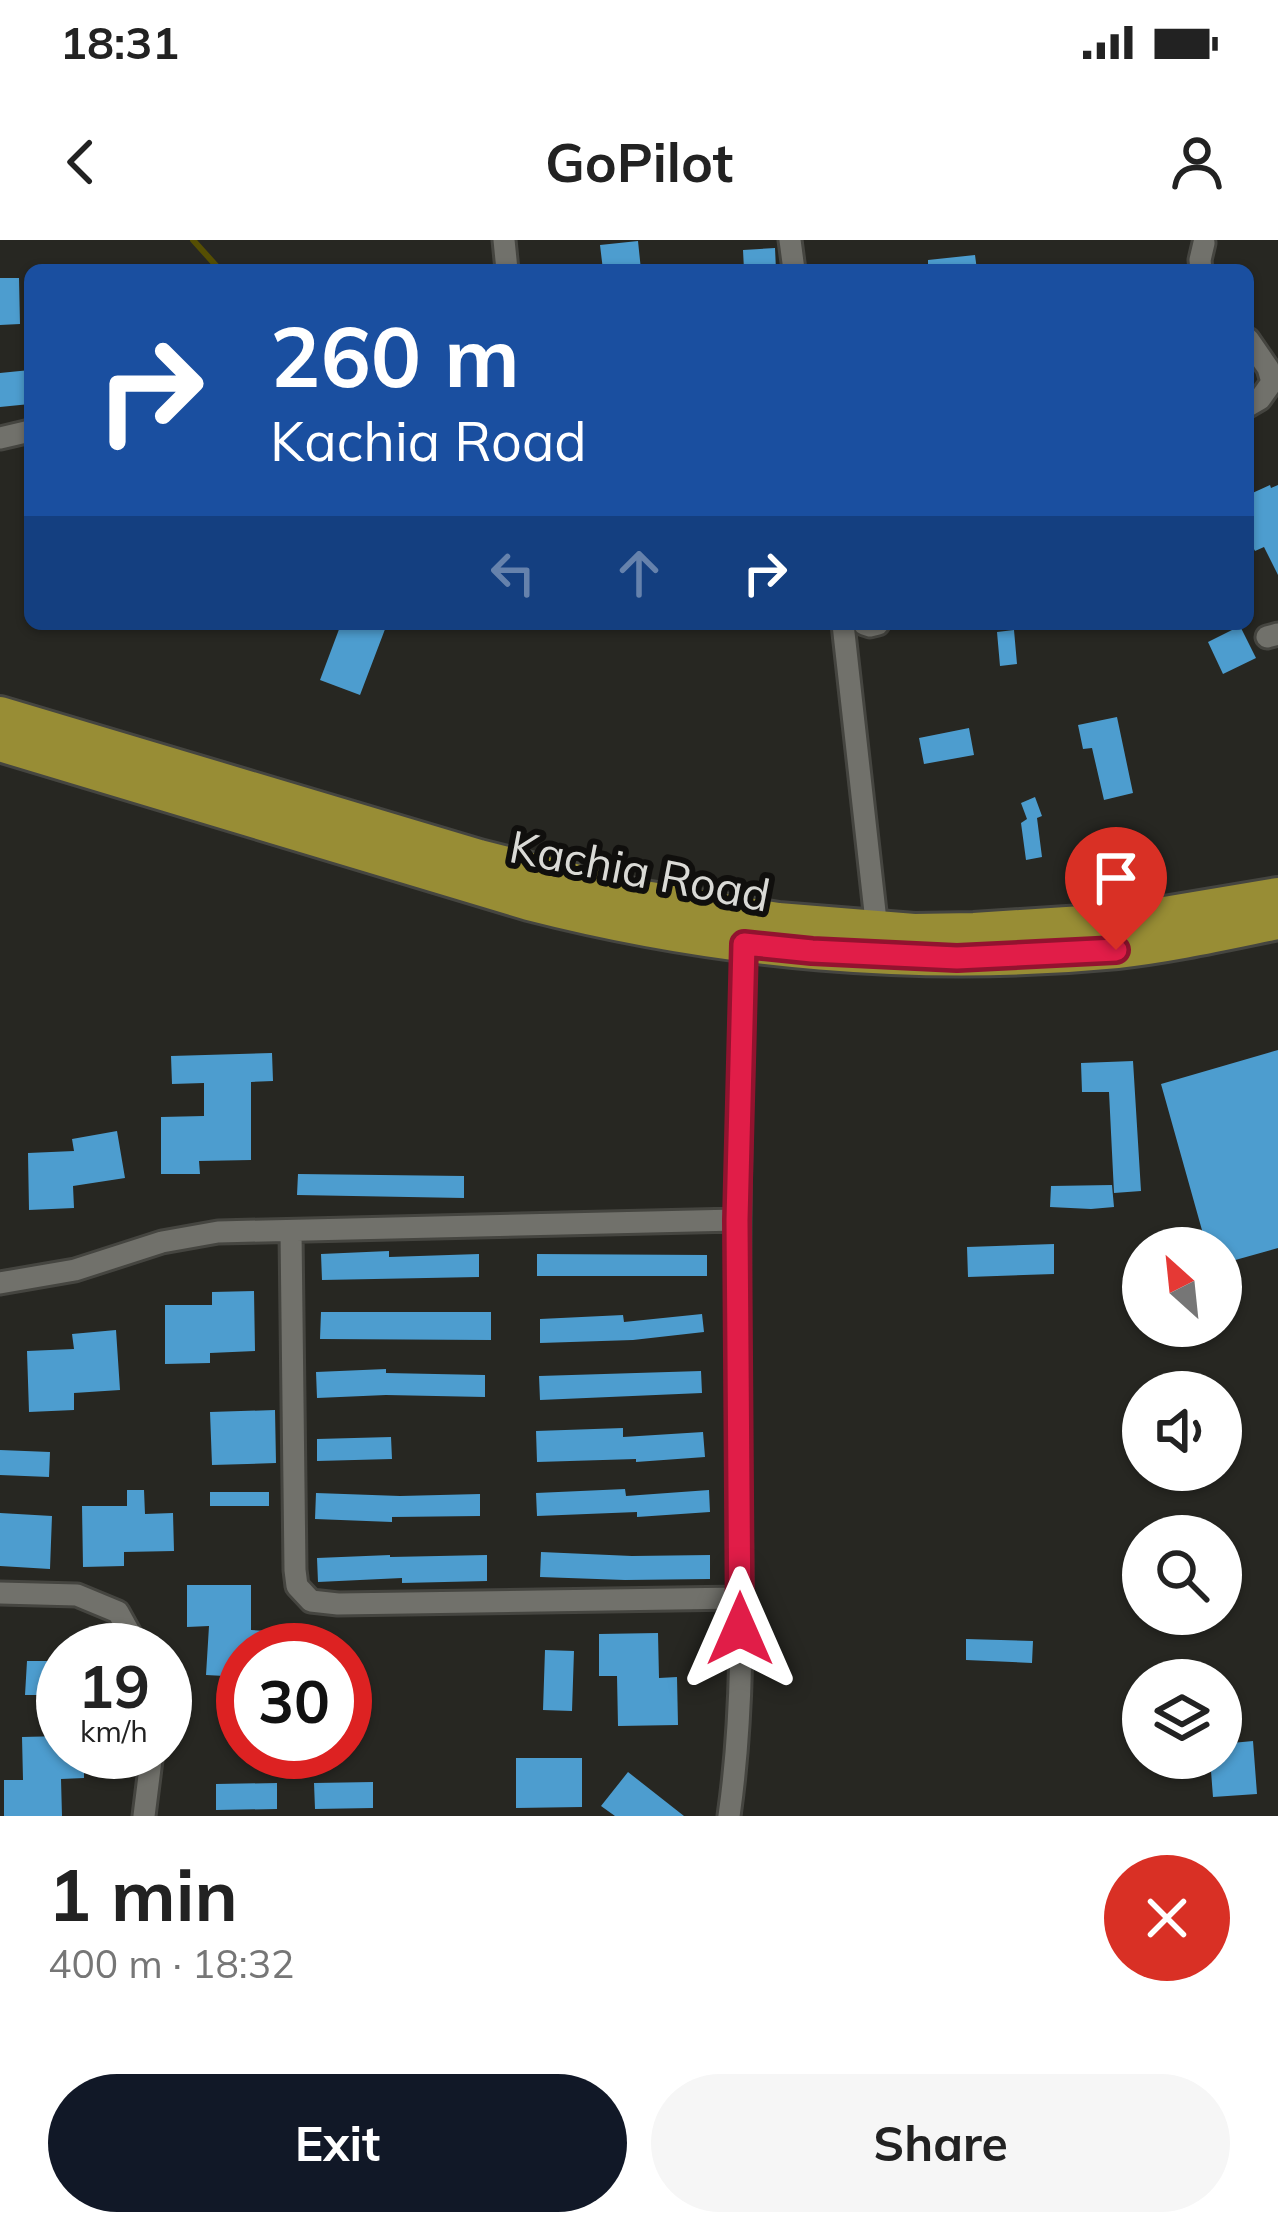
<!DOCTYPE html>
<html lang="en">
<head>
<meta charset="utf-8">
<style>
	:root { --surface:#fff; --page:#f6f6f6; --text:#222; --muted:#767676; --accent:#111827 }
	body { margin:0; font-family:Mulish,sans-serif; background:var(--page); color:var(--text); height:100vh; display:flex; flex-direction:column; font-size:45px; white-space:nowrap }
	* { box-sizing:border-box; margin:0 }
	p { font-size:39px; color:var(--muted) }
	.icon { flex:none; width:66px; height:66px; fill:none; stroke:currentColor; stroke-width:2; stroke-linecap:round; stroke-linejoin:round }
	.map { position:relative; height:1576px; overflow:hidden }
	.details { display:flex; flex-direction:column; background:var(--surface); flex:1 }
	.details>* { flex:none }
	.top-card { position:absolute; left:24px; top:24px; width:1230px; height:366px; border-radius:18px; box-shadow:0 3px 9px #0004; background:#1a4fa0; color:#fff; overflow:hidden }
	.needle { width:78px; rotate:333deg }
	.controls { position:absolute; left:1122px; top:987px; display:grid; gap:24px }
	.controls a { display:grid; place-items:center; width:120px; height:120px; border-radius:50%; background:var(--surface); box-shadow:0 3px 9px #0004; font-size:60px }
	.speed { position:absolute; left:36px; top:1383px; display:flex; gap:24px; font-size:60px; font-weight:700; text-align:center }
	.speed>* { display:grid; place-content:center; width:156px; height:156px; border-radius:50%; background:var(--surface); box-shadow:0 3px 9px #0004; line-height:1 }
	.speed small { font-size:30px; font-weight:400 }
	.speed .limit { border:18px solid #d22; background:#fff; color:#111 }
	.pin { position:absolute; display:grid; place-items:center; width:102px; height:102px; color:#fff; margin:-123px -51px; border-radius:50% 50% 50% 0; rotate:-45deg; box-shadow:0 0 12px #0007 }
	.pin .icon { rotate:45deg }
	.me { position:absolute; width:132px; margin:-66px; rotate:0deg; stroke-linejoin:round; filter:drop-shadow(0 0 9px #0008) }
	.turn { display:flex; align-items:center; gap:42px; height:252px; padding:0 48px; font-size:54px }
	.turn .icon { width:156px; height:156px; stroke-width:2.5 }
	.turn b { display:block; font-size:84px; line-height:102px }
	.lanes { display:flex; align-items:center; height:114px; padding:0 48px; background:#0003; justify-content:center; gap:60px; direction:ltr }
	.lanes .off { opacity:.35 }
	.round { display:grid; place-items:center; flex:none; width:126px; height:126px; border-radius:63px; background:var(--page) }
	.headline { display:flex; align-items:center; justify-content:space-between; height:204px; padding:0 48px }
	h1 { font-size:72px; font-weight:700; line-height:90px }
	.cta { display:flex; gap:24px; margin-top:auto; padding:24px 48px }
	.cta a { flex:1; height:138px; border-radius:72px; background:var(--accent); color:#fff; font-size:48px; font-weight:700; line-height:138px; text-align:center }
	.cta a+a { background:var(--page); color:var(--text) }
	.status { display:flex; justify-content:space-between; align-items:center; height:84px; padding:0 60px; background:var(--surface); direction:ltr }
	.status svg { height:33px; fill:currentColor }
	header { display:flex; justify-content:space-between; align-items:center; height:156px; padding:0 48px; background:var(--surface); font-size:54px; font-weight:700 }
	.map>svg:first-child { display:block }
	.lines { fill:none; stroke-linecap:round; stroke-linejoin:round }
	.stream { stroke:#564f03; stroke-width:6 }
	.building { fill:#4d9dcf }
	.street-casing { stroke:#454540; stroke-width:27 }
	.highway-casing { stroke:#454540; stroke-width:42 }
	.street { stroke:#71716b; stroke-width:21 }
	.highway { stroke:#988d35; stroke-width:36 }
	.route-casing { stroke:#92132f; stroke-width:30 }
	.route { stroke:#e11d48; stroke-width:21 }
	.labels { text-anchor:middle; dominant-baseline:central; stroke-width:12; stroke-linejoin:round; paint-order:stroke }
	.street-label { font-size:45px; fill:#dadad6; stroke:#100f0d }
</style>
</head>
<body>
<div class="status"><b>18:31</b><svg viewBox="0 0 49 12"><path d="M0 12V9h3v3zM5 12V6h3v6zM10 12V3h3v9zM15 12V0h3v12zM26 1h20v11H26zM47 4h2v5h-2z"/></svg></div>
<header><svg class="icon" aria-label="back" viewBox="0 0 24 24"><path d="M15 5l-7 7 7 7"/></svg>GoPilot<svg class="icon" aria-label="person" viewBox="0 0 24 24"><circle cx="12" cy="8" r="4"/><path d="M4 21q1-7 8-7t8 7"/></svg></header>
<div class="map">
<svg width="1278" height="1576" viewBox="0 0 1278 1576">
	<rect width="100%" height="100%" fill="#272722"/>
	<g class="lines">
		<path class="stream" d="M193,0l27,30"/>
	</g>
	<path class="building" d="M638,1l3,29h-38l-3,-25z
		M775,8l1,22h-32l-1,-20z
		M975,15l2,15h-49v-10z
		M0,38h19l1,46 -20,1z
		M30,130v34l-30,3v-34z
		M1270,245l1,3 7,-3v90l-14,-28 -9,4 -7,-14v-42z
		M341,384h46l-27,71 -40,-15z
		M1240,386l16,32 -33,16 -15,-32z
		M1014,390l3,34 -17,2 -3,-34z
		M1117,477l16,76 -29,7 -12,-52 -9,1 -5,-24z
		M969,488l5,27 -50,9 -5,-26z
		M1035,557l7,19 -5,2 5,39 -16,3 -5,-37 6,-4 -6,-16z
		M1278,810v198l-57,16v-16h-14l-46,-164z
		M272,813l1,28 -22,1v78l-52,1 1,13h-39v-57l43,-1v-33l-32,1 -1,-28z
		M1133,821l8,130 -27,2 -5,-101h-27l-1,-29z
		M117,891l8,47 -52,8 1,22 -45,2 -1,-57 46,-2 -2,-12z
		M298,934l166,2v22l-167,-3z
		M1112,945l2,22 -23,2 -41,-2 1,-21z
		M1054,1004v30l-86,3 -1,-30z
		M389,1011v6l90,-3v23l-157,3 -1,-26z
		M537,1014l170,1v21h-170z
		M254,1051l1,60 -45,2v10l-45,1v-59h47v-13z
		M321,1072h170v28l-171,-1z
		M702,1074l2,18 -71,8 -93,3v-24l83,-4 1,7z
		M116,1090l4,60 -46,3v17l-45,2 -2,-61 47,-2 -2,-15z
		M386,1129v4l99,2v22l-99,-2 -69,3 -1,-26z
		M701,1131l1,22 -162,7 -1,-24z
		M275,1170l1,53 -64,2 -2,-53z
		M623,1188v9l80,-5 2,25 -69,5v-3l-99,3 -1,-31z
		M391,1197l1,22 -75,2v-22z
		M0,1210l50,2 -1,25 -49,-2z
		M625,1249l1,7 83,-6 1,22 -73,5v-5l-100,4 -1,-23z
		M127,1250h17l1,24 28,-1 1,38 -50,1v14l-41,1 -1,-61h45z
		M210,1252h59v14h-59z
		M316,1253l84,3 80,-2v22l-88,1v5l-77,-3z
		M0,1273l52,3 -2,53 -50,-3z
		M541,1312l91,4 78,-1v24l-85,1 -85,-3z
		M390,1315v2l97,-2v26l-85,2v-5l-84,4 -1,-24z
		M187,1345h64v45l15,1 -1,16 -15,-1v4h-7v27l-37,-2 3,-49 -22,1z
		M658,1393l1,45 18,-1 1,48 -60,1 -1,-50h-18v-42z
		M966,1399l67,2 -1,22 -66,-3z
		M545,1410l29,1 -2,60 -29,-1z
		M27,1421h36v34h-38z
		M63,1496v16h8v13l13,-1v14l-23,1 1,37h-58v-36h19l-1,-43z
		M1253,1501l4,53 -44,3 -3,-39h11v-14z
		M516,1518h66v49l-66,1z
		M628,1532l56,44h-69l-14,-10z
		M373,1542v26l-58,1 -1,-26z
		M277,1543v26l-61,1v-26z"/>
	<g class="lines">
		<g class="street-casing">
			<path id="street" d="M504,0l3,30
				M790,0l4,30
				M1201,30l-1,-10 4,-17
				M1248,99l20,29 4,14 -12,17 -12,7
				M0,198l30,-7
				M843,384l34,306
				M864,384l6,2 8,-2
				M1267,397l11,-3
				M291,992l4,338 2,16 14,15 27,3 402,-6
				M0,1043l75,-13 87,-28 56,-10 519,-12
				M0,1353l77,2 41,17 21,38
				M144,1576l8,-64
				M729,1576c18,-126 11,-254 10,-381 -2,-164 1,-328 5,-491"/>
		</g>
		<g class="highway-casing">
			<path id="highway" d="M0,475l479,143 159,40 140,23 136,11 60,-1 155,-10 149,-25
				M0,503l529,159c191,49 391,67 588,48 54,-6 107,-18 161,-29"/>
		</g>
		<use href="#street" class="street"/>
		<use href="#highway" class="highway"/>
	</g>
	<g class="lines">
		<g class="route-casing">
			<path id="route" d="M740,1389l-3,-409 7,-276 68,7 145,7 159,-8"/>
		</g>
		<use href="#route" class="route"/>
	</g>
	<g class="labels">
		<g class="street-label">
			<text transform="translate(640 630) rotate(11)">Kachia Road</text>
		</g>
	</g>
</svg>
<div class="controls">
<a><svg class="needle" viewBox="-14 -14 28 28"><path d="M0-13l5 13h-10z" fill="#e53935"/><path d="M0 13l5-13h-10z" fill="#767676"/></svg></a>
<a><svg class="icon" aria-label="sound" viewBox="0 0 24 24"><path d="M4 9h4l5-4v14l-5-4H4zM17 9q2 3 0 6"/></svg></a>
<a><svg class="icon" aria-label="search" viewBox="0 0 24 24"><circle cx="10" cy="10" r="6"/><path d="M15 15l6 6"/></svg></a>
<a><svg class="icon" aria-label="layers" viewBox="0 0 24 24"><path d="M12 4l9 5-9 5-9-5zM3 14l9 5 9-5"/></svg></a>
</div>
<div class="speed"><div>19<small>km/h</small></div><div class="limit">30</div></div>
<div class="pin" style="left:1116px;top:710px;background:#d93025"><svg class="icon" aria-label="arrive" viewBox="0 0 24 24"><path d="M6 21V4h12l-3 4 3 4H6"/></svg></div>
<svg class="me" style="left:740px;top:1389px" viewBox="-20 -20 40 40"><path d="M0-17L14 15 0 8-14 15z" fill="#e11d48" stroke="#fff" stroke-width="4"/></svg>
<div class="top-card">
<div class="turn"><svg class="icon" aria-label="right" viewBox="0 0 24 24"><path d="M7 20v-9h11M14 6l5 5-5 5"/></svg><div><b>260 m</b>Kachia Road</div></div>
<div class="lanes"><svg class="icon off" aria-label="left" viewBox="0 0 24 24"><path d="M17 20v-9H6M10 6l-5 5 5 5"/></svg><svg class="icon off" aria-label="ahead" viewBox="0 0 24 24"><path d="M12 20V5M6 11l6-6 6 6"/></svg><svg class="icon" aria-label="right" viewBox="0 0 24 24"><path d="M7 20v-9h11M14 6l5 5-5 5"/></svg></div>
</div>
</div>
<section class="details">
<div class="headline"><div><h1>1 min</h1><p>400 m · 18:32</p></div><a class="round" style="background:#d93025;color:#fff"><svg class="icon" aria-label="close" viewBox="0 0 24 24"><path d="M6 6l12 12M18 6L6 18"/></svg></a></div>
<div class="cta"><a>Exit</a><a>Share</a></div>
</section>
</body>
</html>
